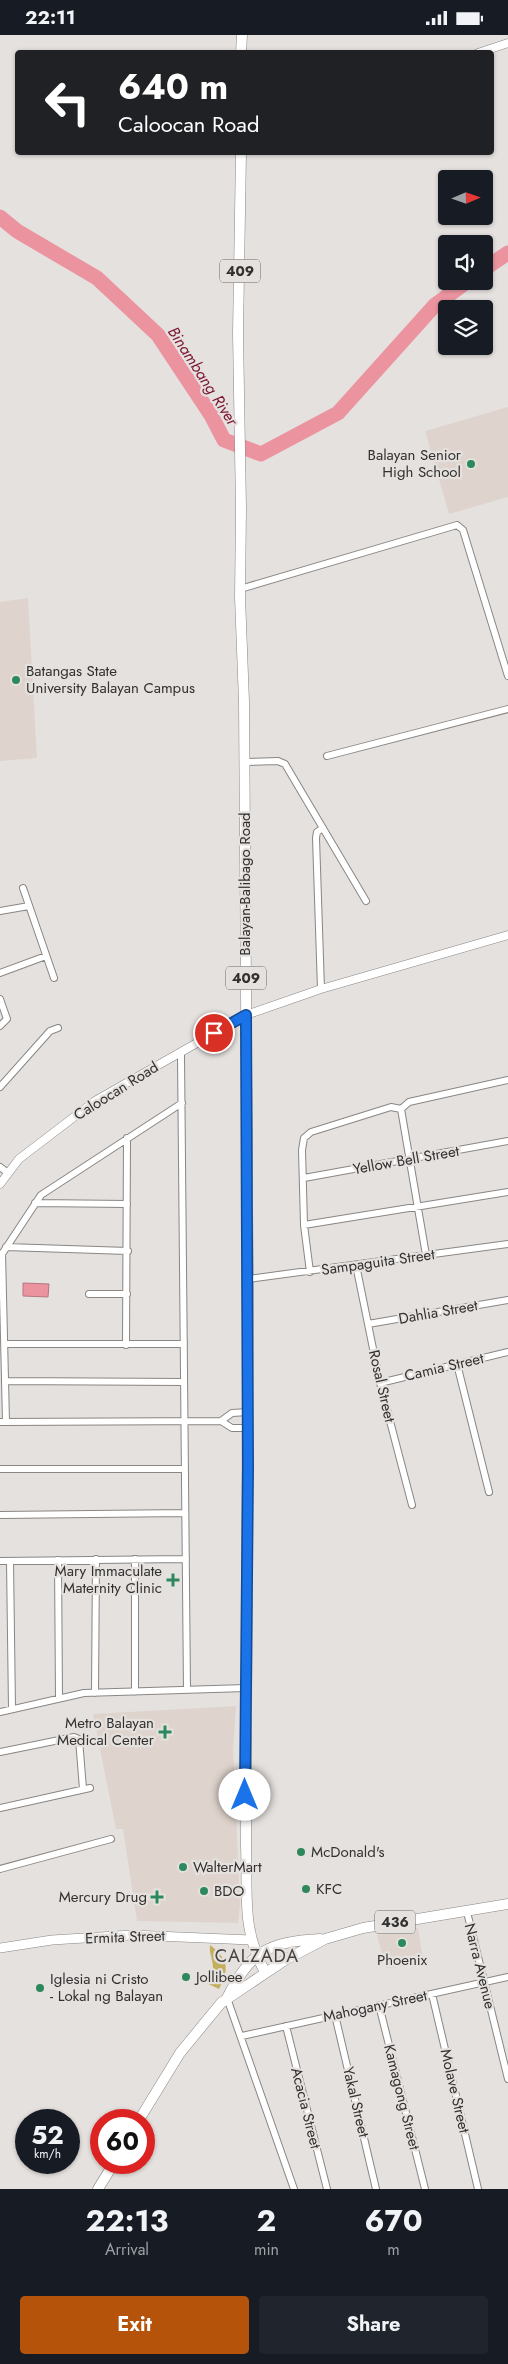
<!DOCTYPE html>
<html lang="en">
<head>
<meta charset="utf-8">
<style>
	:root { --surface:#171b24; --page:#20242c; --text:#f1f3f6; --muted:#9ea1a6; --accent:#b45309 }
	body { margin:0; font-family:Jost,sans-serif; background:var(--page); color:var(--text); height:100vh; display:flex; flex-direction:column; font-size:19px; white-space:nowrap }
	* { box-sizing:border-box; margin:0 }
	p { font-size:16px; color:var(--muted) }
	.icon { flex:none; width:28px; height:28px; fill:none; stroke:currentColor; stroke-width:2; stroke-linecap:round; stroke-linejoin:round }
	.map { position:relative; height:2154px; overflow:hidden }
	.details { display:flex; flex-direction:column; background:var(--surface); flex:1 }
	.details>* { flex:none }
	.top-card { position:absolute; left:15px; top:15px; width:479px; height:105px; border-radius:5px; box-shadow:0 1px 4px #0004; background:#202124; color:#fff; overflow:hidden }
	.needle { width:32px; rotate:88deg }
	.tools { position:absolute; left:438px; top:135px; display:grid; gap:10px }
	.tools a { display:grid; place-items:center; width:55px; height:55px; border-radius:5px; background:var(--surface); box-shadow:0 1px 4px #0004; font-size:25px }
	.speed { position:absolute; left:15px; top:2074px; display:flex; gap:10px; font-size:25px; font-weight:700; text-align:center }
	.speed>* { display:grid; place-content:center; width:65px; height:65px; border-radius:50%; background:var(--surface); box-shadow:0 1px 4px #0004; line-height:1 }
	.speed small { font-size:12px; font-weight:400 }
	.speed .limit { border:8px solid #d22; background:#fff; color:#111 }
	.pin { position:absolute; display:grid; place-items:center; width:42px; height:42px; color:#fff; margin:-21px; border:2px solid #fff; border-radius:50%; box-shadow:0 1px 5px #0007 }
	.me { position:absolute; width:55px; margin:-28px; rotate:0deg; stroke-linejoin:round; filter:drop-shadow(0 0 4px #0008) }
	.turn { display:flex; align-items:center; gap:18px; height:105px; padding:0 20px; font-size:22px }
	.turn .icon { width:65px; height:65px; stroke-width:2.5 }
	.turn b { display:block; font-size:35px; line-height:42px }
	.eta { display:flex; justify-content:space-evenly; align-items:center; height:85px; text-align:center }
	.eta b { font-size:30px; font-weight:700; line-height:35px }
	.primary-button { display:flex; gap:10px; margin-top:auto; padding:10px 20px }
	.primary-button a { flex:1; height:58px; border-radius:5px; background:var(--accent); color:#fff; font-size:20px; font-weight:700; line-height:58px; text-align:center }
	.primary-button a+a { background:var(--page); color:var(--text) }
	.status { display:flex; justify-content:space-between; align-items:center; height:35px; padding:0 25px; background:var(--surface); direction:ltr }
	.status svg { height:14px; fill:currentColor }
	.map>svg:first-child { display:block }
	.built { fill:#dfd4cd }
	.green { fill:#c3af5d }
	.water { fill:#eb949f; stroke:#b4767e }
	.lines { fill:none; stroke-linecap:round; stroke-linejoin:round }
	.river { stroke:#eb949f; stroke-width:15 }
	.minor-casing { stroke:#898683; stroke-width:8 }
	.tertiary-casing { stroke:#898683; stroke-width:9 }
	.secondary-casing { stroke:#898683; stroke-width:10 }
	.primary-casing { stroke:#898683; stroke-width:11 }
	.minor { stroke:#fff; stroke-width:6 }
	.tertiary { stroke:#fff; stroke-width:8 }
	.secondary { stroke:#fff; stroke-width:9 }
	.primary { stroke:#fff; stroke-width:10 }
	.route-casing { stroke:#114b97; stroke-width:12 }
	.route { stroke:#1a73e8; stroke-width:9 }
	.poi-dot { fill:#2e885d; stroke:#e5e1df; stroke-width:2 }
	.labels { text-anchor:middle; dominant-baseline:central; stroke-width:4.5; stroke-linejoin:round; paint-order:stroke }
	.shield { fill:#e5e1df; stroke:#686664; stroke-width:1 }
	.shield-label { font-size:14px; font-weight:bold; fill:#323130 }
	.poi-label { font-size:15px; fill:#323130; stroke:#e5e1df; text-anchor:start }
	.street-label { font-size:15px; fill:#323130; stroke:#e5e1df }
	.water-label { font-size:16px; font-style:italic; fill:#7a142f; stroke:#e5e1df }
	.quarter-label { font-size:18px; letter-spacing:1px; fill:#464341; stroke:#e5e1df }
</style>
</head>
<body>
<div class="status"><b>22:11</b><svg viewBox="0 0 49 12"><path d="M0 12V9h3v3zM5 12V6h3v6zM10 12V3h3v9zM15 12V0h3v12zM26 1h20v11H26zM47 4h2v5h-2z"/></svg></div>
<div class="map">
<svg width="508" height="2154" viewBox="0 0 508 2154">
	<rect width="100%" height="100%" fill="#e5e1df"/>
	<path class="built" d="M508,372v90l-59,17 -24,-83z
		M28,563l9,160 -37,3v-159z
		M236,1671l-3,44 7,154 -2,19 -101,-2 -14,-92h-7l-23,-115z
		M418,1893l6,37 -38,3 -9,-33z"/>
	<path class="green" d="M210,1910c18,14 20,24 9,44l-17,-8 11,-13c0,-9 -4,-14 -3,-23z"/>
	<path class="water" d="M23,1248l26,1 -1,13 -25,-1z"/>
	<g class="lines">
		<path class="river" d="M0,182l17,14 80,47 61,57 53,80 13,25 37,14 77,-41 97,-108 33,-24
			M484,234l24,-16"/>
		<g class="minor-casing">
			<path id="minor" d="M240,554l217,-64 6,5 45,146
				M327,721l181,-47
				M244,727l34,-1 7,3 81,137
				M23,853l31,90
				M0,876l29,-5
				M0,938l46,-17
				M321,954l-5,-151 1,-6 6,-4
				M0,964l7,20 -7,7
				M181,1020l6,635
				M0,1052l50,-56 8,-3
				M401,1074l25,146
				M0,1132l8,6
				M304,1143l204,-37
				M35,1168l92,1
				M304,1190l204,-33
				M6,1212l122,4
				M2,1218l4,169
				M0,1222l41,-62 141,-92
				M356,1230l24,118 32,122
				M310,1237l-6,-47 -2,-75 2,-12 7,-6 80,-25 10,2 8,-7 99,-22
				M248,1244l260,-35
				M89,1259h38
				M368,1289l140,-24
				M5,1309h179
				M126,1310l1,-207
				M457,1329l32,128
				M5,1346l179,1
				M380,1348l128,-31
				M221,1386l11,-8 16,-1
				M0,1387l221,-1 11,7h16
				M0,1434h185
				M0,1480l185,-2
				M58,1525l1,138
				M0,1526l186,-2
				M10,1526l2,148
				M135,1657v-133
				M95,1658l1,-134
				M0,1677l84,-19 162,-5
				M0,1717l74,-15 5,2 4,50
				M0,1773l90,-20
				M0,1834l111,-30
				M467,1877l41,167
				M432,1959l46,195
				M227,1963l67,191
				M379,1970l46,184
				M335,1980l41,174
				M286,1991l41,163
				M242,2001l266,-59"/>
		</g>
		<g class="tertiary-casing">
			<path id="tertiary" d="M478,18l30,-10
				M0,1149l19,-25 76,-58 151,-86 75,-26 187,-54"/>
		</g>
		<g class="secondary-casing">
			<path id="secondary" d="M0,1913l52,-8 80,-5 119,5"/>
		</g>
		<g class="primary-casing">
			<path id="primary" d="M241,18l1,-18
				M241,118l-3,180 3,176 -1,88 4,105 4,577 -2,567c2,48 -5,82 19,126
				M227,1963c24,-47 41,-56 93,-59
				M139,2085l41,-67 41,-50 64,-43 40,-21 38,-11 145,-24
				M98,2154l16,-26"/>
		</g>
		<use href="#minor" class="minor"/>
		<use href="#tertiary" class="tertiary"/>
		<use href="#secondary" class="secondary"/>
		<use href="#primary" class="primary"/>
	</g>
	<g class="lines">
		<g class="route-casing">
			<path id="route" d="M214,998l32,-18 2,452 -3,328"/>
		</g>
		<use href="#route" class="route"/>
	</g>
	<g class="poi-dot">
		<circle cx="471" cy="429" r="5"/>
		<circle cx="16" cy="645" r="5"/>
		<path d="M170.5 1537.5h5v5h5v5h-5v5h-5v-5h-5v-5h5z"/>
		<path d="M162.5 1689.5h5v5h5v5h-5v5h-5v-5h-5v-5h5z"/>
		<circle cx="301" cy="1817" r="5"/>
		<circle cx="183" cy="1832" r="5"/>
		<circle cx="306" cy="1854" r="5"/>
		<circle cx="204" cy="1856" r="5"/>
		<path d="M154.5 1854.5h5v5h5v5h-5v5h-5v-5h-5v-5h5z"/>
		<circle cx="402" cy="1908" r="5"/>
		<circle cx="186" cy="1942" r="5"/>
		<circle cx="40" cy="1953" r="5"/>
	</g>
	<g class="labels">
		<g class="shield">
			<rect x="220" y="224.5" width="40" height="23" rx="4"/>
			<rect x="226" y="931.5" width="40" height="23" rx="4"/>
			<rect x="375" y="1875.5" width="40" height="23" rx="4"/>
		</g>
		<g class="shield-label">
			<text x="240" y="236">409</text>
			<text x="246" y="943">409</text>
			<text x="395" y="1887">436</text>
		</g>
		<g class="poi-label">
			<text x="461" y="420" text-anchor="end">Balayan Senior<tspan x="461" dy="17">High School</tspan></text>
			<text x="26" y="636">Batangas State<tspan x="26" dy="17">University Balayan Campus</tspan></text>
			<text x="162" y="1536" text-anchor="end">Mary Immaculate<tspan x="162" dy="17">Maternity Clinic</tspan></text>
			<text x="154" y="1688" text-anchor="end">Metro Balayan<tspan x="154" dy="17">Medical Center</tspan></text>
			<text x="311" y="1817">McDonald's</text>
			<text x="193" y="1832">WalterMart</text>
			<text x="316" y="1854">KFC</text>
			<text x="214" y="1856">BDO</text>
			<text x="147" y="1862" text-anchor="end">Mercury Drug</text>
			<text x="402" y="1925" text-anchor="middle">Phoenix</text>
			<text x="196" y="1942">Jollibee</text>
			<text x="50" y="1944">Iglesia ni Cristo<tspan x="50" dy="17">- Lokal ng Balayan</tspan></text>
		</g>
		<g class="street-label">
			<text transform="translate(245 849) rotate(-90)">Balayan-Balibago Road</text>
			<text transform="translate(116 1056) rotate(-32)">Caloocan Road</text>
			<text transform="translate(406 1125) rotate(-10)">Yellow Bell Street</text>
			<text transform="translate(378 1227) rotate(-8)">Sampaguita Street</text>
			<text transform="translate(438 1277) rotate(-10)">Dahlia Street</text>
			<text transform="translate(444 1332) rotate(-13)">Camia Street</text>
			<text transform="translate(382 1351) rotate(77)">Rosal Street</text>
			<text transform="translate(125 1902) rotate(-2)">Ermita Street</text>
			<text transform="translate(480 1931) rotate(76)">Narra Avenue</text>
			<text transform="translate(375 1971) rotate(-12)">Mahogany Street</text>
			<text transform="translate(455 2056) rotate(77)">Molave Street</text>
			<text transform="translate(402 2062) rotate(76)">Kamagong Street</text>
			<text transform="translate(356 2067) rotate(77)">Yakal Street</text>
			<text transform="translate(306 2073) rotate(76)">Acacia Street</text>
		</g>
		<g class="water-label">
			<text transform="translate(203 341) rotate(57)">Binambang River</text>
		</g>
		<g class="quarter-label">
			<text x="257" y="1921">CALZADA</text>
		</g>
	</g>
</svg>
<div class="tools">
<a><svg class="needle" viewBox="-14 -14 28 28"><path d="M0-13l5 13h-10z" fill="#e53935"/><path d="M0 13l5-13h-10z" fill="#9ea1a6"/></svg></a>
<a><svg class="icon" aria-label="sound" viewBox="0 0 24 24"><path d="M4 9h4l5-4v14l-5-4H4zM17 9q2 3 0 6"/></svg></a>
<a><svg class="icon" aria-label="layers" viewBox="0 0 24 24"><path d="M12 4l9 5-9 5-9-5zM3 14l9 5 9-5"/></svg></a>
</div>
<div class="speed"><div>52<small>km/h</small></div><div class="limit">60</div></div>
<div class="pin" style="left:214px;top:998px;background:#d93025"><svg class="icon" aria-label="arrive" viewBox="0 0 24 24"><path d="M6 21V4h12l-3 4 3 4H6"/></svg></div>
<svg class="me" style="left:245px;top:1760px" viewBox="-20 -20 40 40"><circle r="19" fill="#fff"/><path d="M0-13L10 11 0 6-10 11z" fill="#1a73e8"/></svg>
<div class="top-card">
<div class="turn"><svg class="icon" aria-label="left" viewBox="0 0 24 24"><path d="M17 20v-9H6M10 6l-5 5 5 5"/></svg><div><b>640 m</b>Caloocan Road</div></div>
</div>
</div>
<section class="details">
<div class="eta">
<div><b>22:13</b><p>Arrival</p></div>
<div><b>2</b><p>min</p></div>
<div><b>670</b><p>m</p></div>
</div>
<div class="primary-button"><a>Exit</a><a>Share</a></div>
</section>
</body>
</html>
